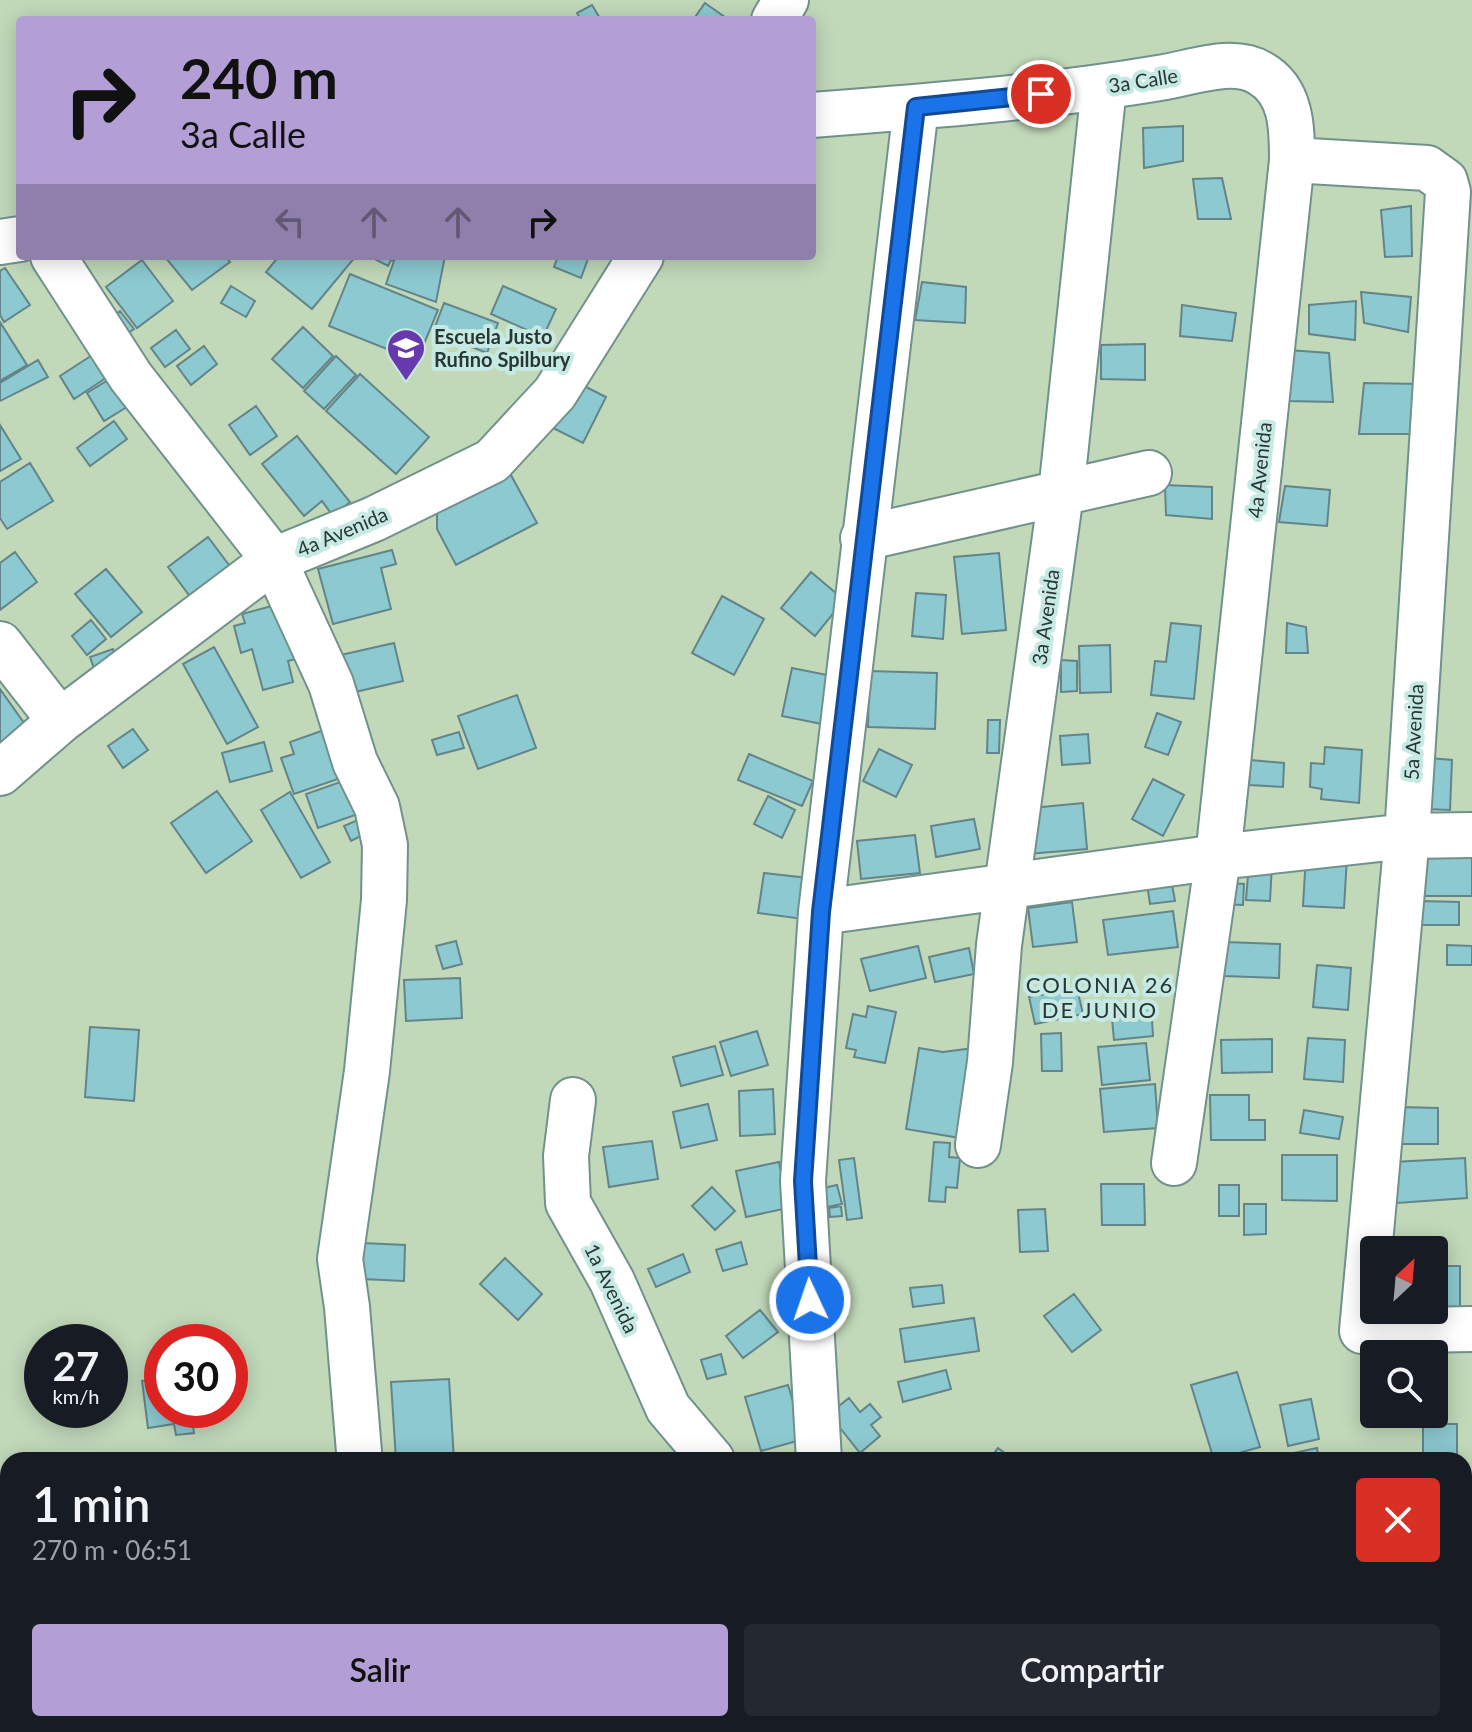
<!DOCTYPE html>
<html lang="es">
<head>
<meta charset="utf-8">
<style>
	:root { --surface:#171b24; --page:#242831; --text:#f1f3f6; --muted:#9ea1a6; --accent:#b39fd6 }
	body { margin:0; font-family:Lato,sans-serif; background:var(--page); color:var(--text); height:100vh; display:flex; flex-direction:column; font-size:30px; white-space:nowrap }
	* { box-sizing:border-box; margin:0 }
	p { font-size:26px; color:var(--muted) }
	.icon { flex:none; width:44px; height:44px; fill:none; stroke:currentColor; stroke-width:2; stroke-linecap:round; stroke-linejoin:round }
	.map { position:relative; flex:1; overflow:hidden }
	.panel { position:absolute; left:0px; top:1452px; width:1472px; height:280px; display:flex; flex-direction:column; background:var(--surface); border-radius:24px 24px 0 0; box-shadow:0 4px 20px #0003 }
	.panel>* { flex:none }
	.banner { position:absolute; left:16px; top:16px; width:800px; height:244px; border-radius:8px; box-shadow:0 4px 20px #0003; background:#b39fd6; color:#111; overflow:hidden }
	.needle { width:52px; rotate:26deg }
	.controls { position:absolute; left:1360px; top:1236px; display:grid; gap:16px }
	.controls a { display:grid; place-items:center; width:88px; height:88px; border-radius:8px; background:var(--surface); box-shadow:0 4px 20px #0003; font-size:40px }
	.speed { position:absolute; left:24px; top:1324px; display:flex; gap:16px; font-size:40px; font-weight:700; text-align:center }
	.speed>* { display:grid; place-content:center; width:104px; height:104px; border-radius:50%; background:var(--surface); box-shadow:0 4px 20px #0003; line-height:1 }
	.speed small { font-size:20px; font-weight:400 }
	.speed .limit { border:12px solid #d22; background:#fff; color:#111 }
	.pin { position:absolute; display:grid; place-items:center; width:68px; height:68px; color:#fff; margin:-34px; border:4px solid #fff; border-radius:50%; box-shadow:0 2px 8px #0007 }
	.me { position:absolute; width:88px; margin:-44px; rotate:357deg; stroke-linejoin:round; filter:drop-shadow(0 0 6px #0008) }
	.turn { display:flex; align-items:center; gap:28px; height:168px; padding:0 32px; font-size:36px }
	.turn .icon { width:104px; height:104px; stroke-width:2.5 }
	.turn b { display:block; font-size:56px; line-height:68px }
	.lanes { display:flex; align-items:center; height:76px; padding:0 32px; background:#0003; justify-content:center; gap:40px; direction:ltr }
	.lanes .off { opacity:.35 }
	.round { display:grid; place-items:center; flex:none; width:84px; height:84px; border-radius:8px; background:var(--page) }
	.headline { display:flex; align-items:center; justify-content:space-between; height:136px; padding:0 32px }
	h1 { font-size:48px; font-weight:600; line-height:60px }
	.button { display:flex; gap:16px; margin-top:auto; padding:16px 32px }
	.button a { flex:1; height:92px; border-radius:8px; background:var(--accent); color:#111; font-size:32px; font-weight:600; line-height:92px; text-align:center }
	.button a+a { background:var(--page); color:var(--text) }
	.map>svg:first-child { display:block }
	.green { fill:#c1d8b9; fill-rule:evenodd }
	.building { fill:#8cc9d0; stroke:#638589; stroke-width:2 }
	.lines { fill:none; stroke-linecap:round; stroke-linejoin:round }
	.minor-casing { stroke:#71928c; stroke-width:48 }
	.minor { stroke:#fff; stroke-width:44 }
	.route-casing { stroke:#114b97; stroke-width:20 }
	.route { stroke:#1a73e8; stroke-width:14 }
	.labels { text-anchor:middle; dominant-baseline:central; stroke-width:8; stroke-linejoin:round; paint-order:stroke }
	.street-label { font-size:20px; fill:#293734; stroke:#c6eae3 }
	.poi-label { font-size:20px; font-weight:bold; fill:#293734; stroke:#c6eae3; text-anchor:start }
	.neighbourhood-label { font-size:22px; letter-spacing:2px; fill:#293734; stroke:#c6eae3 }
</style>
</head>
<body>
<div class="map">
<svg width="1472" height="1732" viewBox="0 0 1472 1732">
	<rect width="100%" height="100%" fill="#c6eae3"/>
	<path class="green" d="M0,0h1472v1732h-1472zM20,20h792v236h-792zM1374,1250h60v60h-60zM42,1342h68v68h-68zM162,1342h68v68h-68zM1374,1354h60v60h-60zM8,1460h1456v264h-1456z"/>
	<path class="building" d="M705,3l24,17h-36z
		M592,5l9,15h-20l-4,-7z
		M1183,126v35l-39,7 -1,-40z
		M1222,178l9,41h-33l-5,-40z
		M1411,206l1,50 -27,1 -4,-47z
		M225,256l5,6 -38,28 -27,-33z
		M279,256h77l-44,53 -46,-37z
		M369,256h76l-9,46 -50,-18 8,-23 -3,-1 -3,6z
		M558,256h31l-8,22 -27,-11z
		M142,260l31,41 -36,27 -31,-41z
		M5,268l25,37 -26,17 -4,-7v-44z
		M350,274l88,36 -21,51 -88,-35z
		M922,282l44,5 -1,36 -50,-3z
		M231,286l24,15 -9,16 -25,-14z
		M503,286l53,23 -13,28 -52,-23z
		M1361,292l50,5 -3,35 -44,-9z
		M1356,301l-1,39 -46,-6v-29z
		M444,303l54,20 -11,30 -54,-21z
		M1182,305l54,8 -4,28 -52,-5z
		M120,311l14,18 -17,12 -14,-18z
		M0,322l27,43 -27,16z
		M303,327l30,29 -30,32 -31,-29z
		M176,330l14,19 -25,18 -14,-19z
		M1145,344v36l-44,-1v-34z
		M204,346l13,18 -26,21 -14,-19z
		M103,348l15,22 -44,29 -14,-23z
		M1288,350l41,3 4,49 -45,-1z
		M336,356l20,19 -32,34 -20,-18z
		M38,360l10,17 -48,24v-18z
		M118,374l17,28 -31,19 -17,-28z
		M360,374l69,63 -33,37 -70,-63z
		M572,380l34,17 -23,46 -34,-17z
		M1364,383l58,1 -6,50h-57z
		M256,406l21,30 -27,19 -21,-30z
		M114,421l13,18 -37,27 -13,-18z
		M0,425l21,34 -21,12z
		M297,436l53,66 -17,14 -11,-15 -18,15 -42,-52z
		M30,463l23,38 -46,28 -7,-11v-36z
		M505,464l32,59 -81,42 -19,-36v-29z
		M1165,485l47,2v32l-46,-4z
		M1285,486l45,4 -3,36 -48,-4z
		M208,537l27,36 -40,30 -27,-36z
		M392,550l4,14 -15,4 10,41 -58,15 -15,-55z
		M15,552l22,30 -37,28v-47z
		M999,553l7,77 -44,4 -8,-77z
		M106,569l36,43 -31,25 -36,-43z
		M811,572l33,28 -29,36 -34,-28z
		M916,593l30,2 -3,44 -31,-3z
		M722,596l42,23 -30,56 -42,-22z
		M283,603l16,55 -11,3 5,21 -30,8 -11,-41 -11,4 -7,-27 11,-3 -3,-9z
		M91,620l15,19 -19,16 -15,-19z
		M1171,623l30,3 -7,73 -43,-4 4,-34 11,1z
		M1287,623l19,4 2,26h-22z
		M394,643l9,38 -61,14 -10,-38z
		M1110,645l1,47 -31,1 -1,-47z
		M214,647l44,80 -31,17 -44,-80z
		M113,649l7,21 -23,7 -7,-20z
		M1061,660l16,1v30l-16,1z
		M792,668l40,8 -10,48 -40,-8z
		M869,671l68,2 -2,56 -67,-2z
		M0,689l29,41 -29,20z
		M517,695l19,53 -58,21 -20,-53z
		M1157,713l24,9 -13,33 -23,-8z
		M988,720h12l-1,33h-12z
		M133,729l15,21 -25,18 -15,-22z
		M324,730l17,48 -47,16 -13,-36 13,-4 -4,-12z
		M459,732l5,16 -27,7 -5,-15z
		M1088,734l2,29 -28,2 -2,-29z
		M264,742l8,29 -42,11 -8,-29z
		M1325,747l37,3 -3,53 -38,-4 1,-10 -12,-2 1,-24 13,1z
		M879,749l33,16 -16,32 -33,-16z
		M749,754l64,27 -11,25 -64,-26z
		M1429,758l23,2 -2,50 -24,-1z
		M1251,760l33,3 -1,24 -34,-2z
		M349,779l12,34 -43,15 -12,-34z
		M1153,779l31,16 -21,41 -31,-17z
		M217,791l35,50 -46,32 -35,-50z
		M290,792l40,70 -29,16 -40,-68z
		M768,796l27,14 -13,28 -28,-14z
		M1083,803l4,46 -59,5 4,-46z
		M360,819l7,14 -16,8 -7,-15z
		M974,819l6,30 -44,8 -5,-31z
		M915,835l5,38 -59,6 -4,-38z
		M1421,853h51v43h-51z
		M1306,855l41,2 -3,51 -41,-2z
		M1249,863l23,1 -2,37 -24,-1z
		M764,873l44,5 -5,41 -45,-6z
		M1170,874l5,27 -25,3 -4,-26z
		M1218,882l26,2 -1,21 -26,-1z
		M1422,901l37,1v23h-37z
		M1072,902l5,40 -44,5 -5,-39z
		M1173,911l5,36 -70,8 -5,-35z
		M456,941l6,23 -19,5 -7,-23z
		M1225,942l55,2 -1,34 -55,-2z
		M1447,945l25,1v19h-25z
		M918,946l8,32 -56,13 -9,-32z
		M969,948l5,26 -39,8 -6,-25z
		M1317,965l34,3 -3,42 -35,-3z
		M460,978l2,40 -56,3 -2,-41z
		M1077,988l6,26 -48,10 -6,-27z
		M1151,1005l2,31 -39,4 -3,-32z
		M868,1006l28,6 -11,51 -31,-6 2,-7 -10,-2 7,-34 13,3z
		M90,1027l49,3 -5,71 -49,-4z
		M757,1031l11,34 -37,11 -11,-34z
		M1061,1033l1,38h-20l-1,-37z
		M1308,1038l37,2 -2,42 -39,-3z
		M1272,1039v33l-50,1 -1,-33z
		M1146,1043l4,37 -48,5 -4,-38z
		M715,1046l8,29 -42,11 -8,-29z
		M919,1048l24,4 31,-4 -14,90 -54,-9z
		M1155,1084l3,44 -54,4 -4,-43z
		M773,1089l2,45 -35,2 -1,-45z
		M1210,1095h39v25h16v20h-54z
		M708,1104l9,36 -36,8 -8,-36z
		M1400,1107l38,1v36h-38z
		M1304,1110l39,7 -4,22 -39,-6z
		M652,1141l6,38 -49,8 -6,-40z
		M934,1142l16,1 -1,14 11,1 -3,30 -11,-1 -1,15 -16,-1z
		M1282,1155h55v46l-55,-1z
		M854,1158l8,60 -15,2 -8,-60z
		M1465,1158l2,40 -70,5 -3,-41z
		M779,1162l9,46 -42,9 -10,-46z
		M1101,1184h43l1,41h-43z
		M837,1185l5,19 -15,3 -4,-19z
		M1219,1185h20v31h-20z
		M712,1187l23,24 -20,19 -23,-24z
		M1244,1204h22v30l-22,1z
		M841,1206l1,10 -12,1 -1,-9z
		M1045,1209l3,42 -28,1 -2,-42z
		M741,1242l6,22 -24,7 -7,-21z
		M363,1243l42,2 -1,36 -42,-2z
		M683,1254l7,18 -34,15 -8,-18z
		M505,1258l37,36 -24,26 -38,-36z
		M1434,1266h26v43h-26z
		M942,1285l2,18 -31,4 -3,-19z
		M1074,1294l27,36 -29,22 -28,-36z
		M760,1310l18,22 -35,26 -17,-22z
		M974,1318l5,33 -74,11 -5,-33z
		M721,1354l5,20 -19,5 -6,-19z
		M1434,1358l5,29 -5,1z
		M946,1370l5,19 -48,13 -5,-20z
		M1237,1372l23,75 -46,13 -23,-75z
		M162,1379v31h29l3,23 -18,2 -2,-11 -26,4 -6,-47z
		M449,1379l5,81h-58l-5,-78z
		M788,1385l16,54 -43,12 -16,-54z
		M849,1398l11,14 10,-8 11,13 -10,8 9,11 -20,17 -31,-39z
		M1311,1399l8,40 -31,7 -8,-41z
		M1423,1424h34v36h-34z
		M998,1448l16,12h-25z
		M1317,1448l2,12h-29l-1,-6z
		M1192,1724h36l4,6 15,2h-50z"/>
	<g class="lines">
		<g class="minor-casing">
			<path id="minor" d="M774,20l12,-20
				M812,115c118,-9 236,-18 353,-38 29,-5 68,-20 95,-4 32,18 32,55 32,87l-74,697 -44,306
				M1292,160l135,8 18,13 3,11 -41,644 -45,495 110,-2
				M0,242l20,-3
				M53,256l78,121 143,183 57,124 24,78 22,45 8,38 -1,55 -17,171 -27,188 7,48 12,145
				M863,538l286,-65
				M0,644l60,77
				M0,773l60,-52 214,-161 100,-41 118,-58 63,-68 86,-137
				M821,912l397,-55 189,-21 65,-1
				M573,1100l-7,56 2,47 44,78 56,127 44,52
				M978,1145l12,-83 9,-117 62,-452 43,-406
				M819,1460l-16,-279 18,-269 95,-805"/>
		</g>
		<use href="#minor" class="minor"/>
	</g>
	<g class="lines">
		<g class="route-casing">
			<path id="route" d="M810,1300l-7,-119 18,-269 95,-805 125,-13"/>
		</g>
		<use href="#route" class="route"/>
	</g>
	<defs>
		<g id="school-pin" transform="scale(2)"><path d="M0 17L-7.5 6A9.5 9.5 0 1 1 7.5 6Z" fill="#6838af" stroke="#c6eae3"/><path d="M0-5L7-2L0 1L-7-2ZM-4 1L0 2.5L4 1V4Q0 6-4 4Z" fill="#fff"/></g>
	</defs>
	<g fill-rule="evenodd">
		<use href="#school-pin" x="406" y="348"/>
	</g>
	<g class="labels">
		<g class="street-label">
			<text transform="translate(1143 80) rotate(-9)">3a Calle</text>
			<text transform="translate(1259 470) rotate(-84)">4a Avenida</text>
			<text transform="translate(342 531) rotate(-23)">4a Avenida</text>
			<text transform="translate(1045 617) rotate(-82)">3a Avenida</text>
			<text transform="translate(1413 732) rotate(-87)">5a Avenida</text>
			<text transform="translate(612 1288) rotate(64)">1a Avenida</text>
		</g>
		<g class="poi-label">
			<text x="434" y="336">Escuela Justo<tspan x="434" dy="23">Rufino Spilbury</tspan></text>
		</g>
		<g class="neighbourhood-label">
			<text x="1100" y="984">COLONIA 26<tspan x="1100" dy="25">DE JUNIO</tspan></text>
		</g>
	</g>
</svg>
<div class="controls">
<a><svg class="needle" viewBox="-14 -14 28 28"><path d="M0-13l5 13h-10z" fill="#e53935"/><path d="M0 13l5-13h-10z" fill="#9ea1a6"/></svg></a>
<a><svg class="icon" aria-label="search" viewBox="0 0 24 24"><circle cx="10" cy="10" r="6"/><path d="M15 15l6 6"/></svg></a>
</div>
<div class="speed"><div>27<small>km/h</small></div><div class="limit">30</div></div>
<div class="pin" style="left:1041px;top:94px;background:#d93025"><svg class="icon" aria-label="arrive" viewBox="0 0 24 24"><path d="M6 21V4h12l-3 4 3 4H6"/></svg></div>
<svg class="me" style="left:810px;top:1300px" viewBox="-20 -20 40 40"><circle r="17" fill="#1a73e8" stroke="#fff" stroke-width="3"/><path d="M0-11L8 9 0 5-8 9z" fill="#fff"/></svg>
<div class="banner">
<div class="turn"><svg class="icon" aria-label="right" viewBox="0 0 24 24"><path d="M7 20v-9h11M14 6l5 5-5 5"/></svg><div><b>240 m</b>3a Calle</div></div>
<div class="lanes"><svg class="icon off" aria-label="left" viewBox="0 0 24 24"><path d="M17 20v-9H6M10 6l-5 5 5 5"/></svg><svg class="icon off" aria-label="ahead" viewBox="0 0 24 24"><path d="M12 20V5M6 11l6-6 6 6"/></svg><svg class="icon off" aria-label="ahead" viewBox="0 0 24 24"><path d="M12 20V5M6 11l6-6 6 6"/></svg><svg class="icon" aria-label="right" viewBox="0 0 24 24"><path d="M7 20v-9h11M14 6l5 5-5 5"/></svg></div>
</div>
<section class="panel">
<div class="headline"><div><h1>1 min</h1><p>270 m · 06:51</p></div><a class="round" style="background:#d93025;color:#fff"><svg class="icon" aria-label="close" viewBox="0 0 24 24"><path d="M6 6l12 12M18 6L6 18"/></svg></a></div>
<div class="button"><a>Salir</a><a>Compartir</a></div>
</section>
</div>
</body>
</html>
